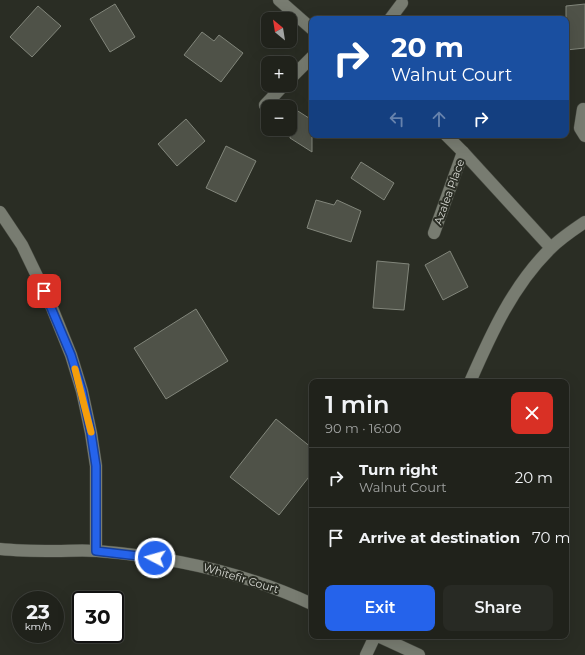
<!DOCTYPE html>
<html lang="en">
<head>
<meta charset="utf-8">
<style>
	:root { --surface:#20221b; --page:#282a24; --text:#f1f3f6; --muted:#a2a4a3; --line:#3d3f3a; --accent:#2563eb }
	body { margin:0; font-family:Montserrat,sans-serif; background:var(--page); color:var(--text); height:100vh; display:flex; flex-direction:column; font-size:15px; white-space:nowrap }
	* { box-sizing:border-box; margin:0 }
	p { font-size:13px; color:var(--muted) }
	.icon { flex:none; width:22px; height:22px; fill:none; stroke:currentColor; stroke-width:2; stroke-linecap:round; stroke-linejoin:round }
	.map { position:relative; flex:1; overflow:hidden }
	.side { position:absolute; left:309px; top:379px; width:260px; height:260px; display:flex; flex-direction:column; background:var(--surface); border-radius:8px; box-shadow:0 4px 16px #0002,0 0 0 1px var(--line) }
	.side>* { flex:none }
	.hud { position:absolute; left:309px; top:16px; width:260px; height:122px; border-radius:8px; box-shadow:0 4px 16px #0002,0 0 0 1px var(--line); background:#1a4fa0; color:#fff; overflow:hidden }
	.needle { width:26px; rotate:330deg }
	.tools { position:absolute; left:261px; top:12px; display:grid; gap:8px }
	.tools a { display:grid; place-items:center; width:36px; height:36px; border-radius:8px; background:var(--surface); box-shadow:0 4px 16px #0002,0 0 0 1px var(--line); font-size:20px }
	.speed { position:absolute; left:12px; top:591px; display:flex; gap:8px; font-size:20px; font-weight:700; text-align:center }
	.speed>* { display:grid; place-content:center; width:52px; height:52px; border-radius:50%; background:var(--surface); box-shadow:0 4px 16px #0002,0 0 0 1px var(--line); line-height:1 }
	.speed small { font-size:10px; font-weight:400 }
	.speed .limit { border:2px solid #111; border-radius:6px; background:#fff; color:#111 }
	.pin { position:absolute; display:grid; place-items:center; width:34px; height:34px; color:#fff; margin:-17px; border-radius:8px; box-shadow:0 2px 6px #0006 }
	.me { position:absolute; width:44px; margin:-22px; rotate:276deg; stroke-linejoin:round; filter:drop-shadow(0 0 3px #0008) }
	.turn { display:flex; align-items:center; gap:14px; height:84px; padding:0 16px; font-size:18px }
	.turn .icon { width:52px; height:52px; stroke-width:2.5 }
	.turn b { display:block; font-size:28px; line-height:34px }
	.lanes { display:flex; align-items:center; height:38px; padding:0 16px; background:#0003; justify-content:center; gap:20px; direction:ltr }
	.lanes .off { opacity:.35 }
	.round { display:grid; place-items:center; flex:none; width:42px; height:42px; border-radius:8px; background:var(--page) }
	.headline { display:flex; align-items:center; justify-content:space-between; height:68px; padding:0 16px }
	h1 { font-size:24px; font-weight:600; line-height:30px }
	.action { display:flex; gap:8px; margin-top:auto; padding:8px 16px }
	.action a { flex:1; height:46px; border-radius:8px; background:var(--accent); color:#fff; font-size:16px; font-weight:600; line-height:46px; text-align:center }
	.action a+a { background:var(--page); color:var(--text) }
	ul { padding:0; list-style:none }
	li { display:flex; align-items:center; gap:12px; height:60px; padding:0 16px; border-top:1px solid var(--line) }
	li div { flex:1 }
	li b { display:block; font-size:15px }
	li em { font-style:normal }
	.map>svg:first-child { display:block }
	.building { fill:#4f5248; stroke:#82867b }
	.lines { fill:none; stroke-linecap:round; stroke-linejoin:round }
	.lane-casing { stroke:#464940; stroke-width:13 }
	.street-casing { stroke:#464940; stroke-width:13 }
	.lane { stroke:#787c71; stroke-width:12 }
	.street { stroke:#787c71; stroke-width:12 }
	.route-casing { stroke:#184099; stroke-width:10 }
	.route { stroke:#2563eb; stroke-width:7 }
	.slow { stroke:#f59e0b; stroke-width:7 }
	.labels { text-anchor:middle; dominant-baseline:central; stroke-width:4; stroke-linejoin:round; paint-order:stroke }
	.street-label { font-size:11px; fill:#d7d9d3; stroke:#2a2d24 }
</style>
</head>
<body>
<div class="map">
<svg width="585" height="655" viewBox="0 0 585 655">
	<rect width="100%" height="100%" fill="#2a2d24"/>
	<path class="building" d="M115,4l20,33 -25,15 -20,-33z
		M585,4v44l-19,2v-44z
		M38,6l23,20 -29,31 -22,-20z
		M202,32l12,9 5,-6 24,18 -22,29 -37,-27z
		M290,106l22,14v32l-22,-14z
		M186,119l19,22 -28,25 -19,-22z
		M226,146l30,15 -20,41 -30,-14z
		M361,162l33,21 -10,17 -33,-22z
		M316,200l18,5 3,-5 24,11 -10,31 -44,-14z
		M450,251l18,36 -25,13 -18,-35z
		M377,261l32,3 -5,46 -31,-2z
		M196,309l32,52 -62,38 -32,-51z
		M276,419l36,29v25l-33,42 -49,-38z"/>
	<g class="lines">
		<g class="lane-casing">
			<path id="lane" d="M390,19l12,-16
				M290,79l22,-22
				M265,105l19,-20
				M583,109l-3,19 5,8
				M434,233l29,-81"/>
		</g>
		<g class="street-casing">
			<path id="street" d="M279,0l33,29
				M446,135l17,17 88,96
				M0,212l22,33 28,58 21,52 11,36 9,42 5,33v85
				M470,382c21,-48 43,-97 81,-134 10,-10 22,-18 34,-26
				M0,549c18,2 36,2 55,2 14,0 28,-1 42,0 75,6 147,21 215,53
				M378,636l41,19
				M366,655l9,-19"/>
		</g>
		<use href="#lane" class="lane"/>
		<use href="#street" class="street"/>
	</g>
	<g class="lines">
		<g class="route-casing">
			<path id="route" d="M44,291l27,64 11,36 9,42 5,33v85l59,7"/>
		</g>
		<use href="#route" class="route"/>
		<path class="slow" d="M75,369l16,63"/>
	</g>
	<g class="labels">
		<g class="street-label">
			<text transform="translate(449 192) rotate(-70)">Azalea Place</text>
			<text transform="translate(241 578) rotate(17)">Whitefir Court</text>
		</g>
	</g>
</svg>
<div class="tools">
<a><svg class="needle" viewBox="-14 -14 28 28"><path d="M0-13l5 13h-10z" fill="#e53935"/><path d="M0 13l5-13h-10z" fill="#a2a4a3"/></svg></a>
<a>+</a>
<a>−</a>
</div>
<div class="speed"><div>23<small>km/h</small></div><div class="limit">30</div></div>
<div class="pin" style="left:44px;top:291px;background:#d93025"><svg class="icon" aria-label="arrive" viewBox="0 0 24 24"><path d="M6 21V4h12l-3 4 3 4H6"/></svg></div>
<svg class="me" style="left:155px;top:558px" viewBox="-20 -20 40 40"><circle r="17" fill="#2563eb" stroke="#fff" stroke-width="3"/><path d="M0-11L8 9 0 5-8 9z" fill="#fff"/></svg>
<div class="hud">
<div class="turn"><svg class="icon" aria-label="right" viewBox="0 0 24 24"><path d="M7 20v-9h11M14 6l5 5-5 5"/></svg><div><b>20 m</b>Walnut Court</div></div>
<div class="lanes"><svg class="icon off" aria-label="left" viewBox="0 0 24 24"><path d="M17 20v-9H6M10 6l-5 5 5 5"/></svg><svg class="icon off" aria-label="ahead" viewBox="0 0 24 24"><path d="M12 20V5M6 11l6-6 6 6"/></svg><svg class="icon" aria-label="right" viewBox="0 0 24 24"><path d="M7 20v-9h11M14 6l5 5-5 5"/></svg></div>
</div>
<section class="side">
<div class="headline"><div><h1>1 min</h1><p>90 m · 16:00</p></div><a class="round" style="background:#d93025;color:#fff"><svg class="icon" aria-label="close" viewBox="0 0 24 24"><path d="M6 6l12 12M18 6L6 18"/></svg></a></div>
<ul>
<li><svg class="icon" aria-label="right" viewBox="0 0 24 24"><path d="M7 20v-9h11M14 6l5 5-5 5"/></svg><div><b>Turn right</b><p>Walnut Court</p></div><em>20 m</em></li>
<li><svg class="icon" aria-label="arrive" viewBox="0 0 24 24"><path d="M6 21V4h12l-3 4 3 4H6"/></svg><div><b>Arrive at destination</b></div><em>70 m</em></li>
</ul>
<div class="action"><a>Exit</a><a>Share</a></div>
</section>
</div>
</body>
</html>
